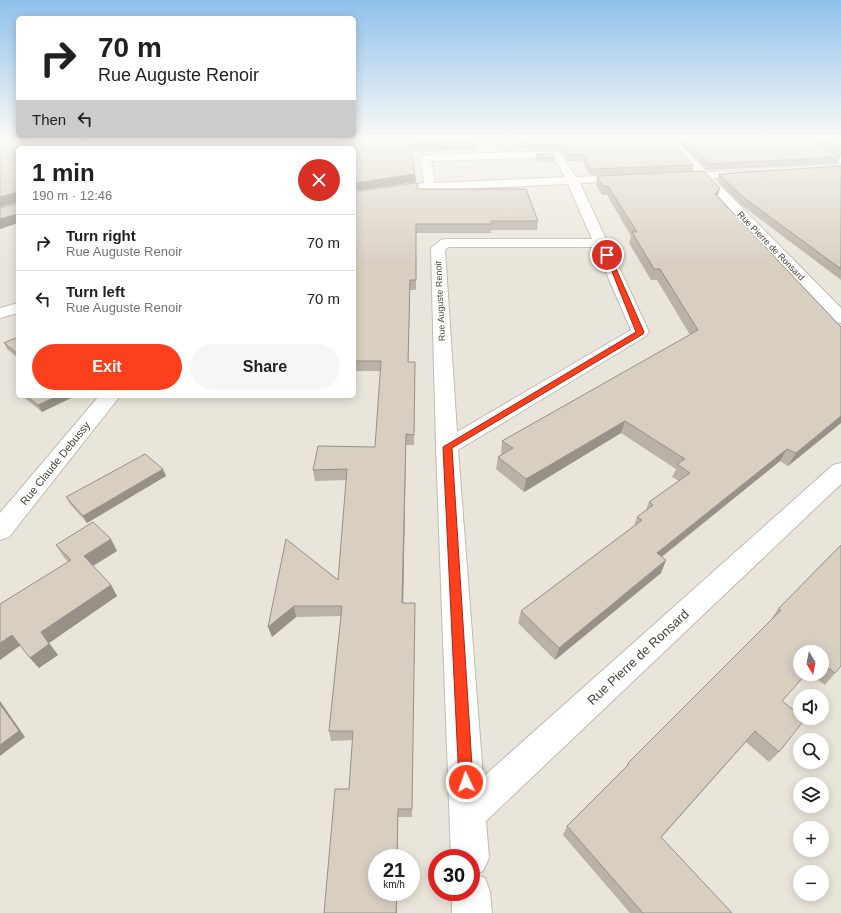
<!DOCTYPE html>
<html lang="en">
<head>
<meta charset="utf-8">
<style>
	:root { --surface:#fff; --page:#f6f6f6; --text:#202124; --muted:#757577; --line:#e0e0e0; --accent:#fc3f1d }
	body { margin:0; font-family:Helvetica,sans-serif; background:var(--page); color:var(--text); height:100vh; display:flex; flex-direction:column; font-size:15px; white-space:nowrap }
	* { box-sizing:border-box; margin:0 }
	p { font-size:13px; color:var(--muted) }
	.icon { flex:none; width:22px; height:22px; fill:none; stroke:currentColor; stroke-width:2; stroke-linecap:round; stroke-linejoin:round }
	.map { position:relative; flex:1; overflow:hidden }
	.details { position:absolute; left:16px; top:146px; width:340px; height:252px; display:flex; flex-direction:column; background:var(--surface); border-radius:6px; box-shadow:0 2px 10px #0003 }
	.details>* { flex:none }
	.banner { position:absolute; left:16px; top:16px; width:340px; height:122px; border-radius:6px; box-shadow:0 2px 10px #0003; background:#fff; color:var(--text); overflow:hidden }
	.needle { width:26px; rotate:170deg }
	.controls { position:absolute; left:793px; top:645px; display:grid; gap:8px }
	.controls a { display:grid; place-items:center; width:36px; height:36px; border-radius:50%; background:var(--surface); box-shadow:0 2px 10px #0003; font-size:20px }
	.speed { position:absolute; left:368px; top:849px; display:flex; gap:8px; font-size:20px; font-weight:700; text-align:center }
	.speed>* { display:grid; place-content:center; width:52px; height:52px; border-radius:50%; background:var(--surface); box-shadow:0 2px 10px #0003; line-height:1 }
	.speed small { font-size:10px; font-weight:400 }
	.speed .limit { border:6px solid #d22; background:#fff; color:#111 }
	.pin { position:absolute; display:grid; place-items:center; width:34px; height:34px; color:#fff; margin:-17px; border:2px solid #fff; border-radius:50%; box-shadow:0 1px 4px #0007 }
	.me { position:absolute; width:44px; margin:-22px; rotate:357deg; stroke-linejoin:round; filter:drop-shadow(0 0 3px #0008) }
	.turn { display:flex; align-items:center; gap:14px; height:84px; padding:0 16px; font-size:18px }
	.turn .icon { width:52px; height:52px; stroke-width:2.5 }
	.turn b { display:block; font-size:28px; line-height:34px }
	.then { display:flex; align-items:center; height:38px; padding:0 16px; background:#0003; gap:8px; font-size:15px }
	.round { display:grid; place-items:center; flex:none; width:42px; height:42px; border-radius:21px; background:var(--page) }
	.headline { display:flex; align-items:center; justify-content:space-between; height:68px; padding:0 16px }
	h1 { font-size:24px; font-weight:600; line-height:30px }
	.cta { display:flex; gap:8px; margin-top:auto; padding:8px 16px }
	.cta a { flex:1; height:46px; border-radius:24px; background:var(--accent); color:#fff; font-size:16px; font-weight:600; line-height:46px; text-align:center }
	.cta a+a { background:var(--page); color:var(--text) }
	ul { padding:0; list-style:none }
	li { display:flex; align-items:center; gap:12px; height:56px; padding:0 16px; border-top:1px solid var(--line) }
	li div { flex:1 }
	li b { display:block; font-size:15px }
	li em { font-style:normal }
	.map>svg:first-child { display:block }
	.residential { fill:#eae5da; fill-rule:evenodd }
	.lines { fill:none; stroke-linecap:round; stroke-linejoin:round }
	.street-casing { stroke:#c2bbae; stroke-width:2 }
	.street { fill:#fff; fill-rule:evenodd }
	.wall { fill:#bab2a6 }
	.shaded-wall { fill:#979187 }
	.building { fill:#d8cfc1; stroke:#979187 }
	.route { fill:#fc3f1d; stroke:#a42913 }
	.labels { text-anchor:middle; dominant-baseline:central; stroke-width:3.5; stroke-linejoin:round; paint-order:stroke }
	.far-street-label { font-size:9px; fill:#4b4439; stroke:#fff }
	.street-label { font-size:11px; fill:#4b4439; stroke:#fff }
	.near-street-label { font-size:13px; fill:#4b4439; stroke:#fff }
</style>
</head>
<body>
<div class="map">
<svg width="841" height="913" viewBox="0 0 841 913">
	<rect width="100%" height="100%" fill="#f6f3ec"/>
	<path class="residential" d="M0,138h841v775h-841zM18,148h336v248h-336zM800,652h22v22h-22zM800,696h22v22h-22zM800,740h22v22h-22zM800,784h22v22h-22zM800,828h22v22h-22zM377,858h34v34h-34zM437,858h34v34h-34zM800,872h22v22h-22z"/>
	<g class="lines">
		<g class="street-casing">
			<path id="street" d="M663,138h10l34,34 46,-1 2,2 -6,3 -36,2 128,130v15l-6,-1 -134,-143h-27l-2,-2 2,-2 21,-2z
				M796,138h12l33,19v7z
				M556,151l4,1 16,25 50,-2 6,3 -6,3 -46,2 69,149 -3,4 -188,114 25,327 350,-312 8,-2v21l-355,337 3,37 -6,13 -8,3 10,4 5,14 2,21h-40v-21h19v-34h-20l-15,-411 -5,-199 10,-8 5,-1h146l-24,-55 -152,7 -6,-4 2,-2 12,-2 -4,-25 5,-3zM553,157l12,20 -130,6 -4,-22zM449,247h146l36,83 -174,102 -12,-182z
				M18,303v10l-18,5v-10z
				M99,396h21l-111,141 -9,3v-27z"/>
		</g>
		<use href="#street" class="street"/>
	</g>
	<path class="wall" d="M0,138l75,4h8l-5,-4h395l1,5v7l-63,1 4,23 1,8 -398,-34v75l-18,6v-21l15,-4v-1z
		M514,138h154l26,27 -2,7 -102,3 -8,-14h-14l-8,-10 -32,-1 -1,-2h-8z
		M675,138h131l34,19 -3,7 -129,6z
		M811,138h30v17z
		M536,154l19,3 -1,5h-16l-2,-3z
		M841,166v114l-101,-76 -23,-24 2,-6z
		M597,176l121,20 123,131v96l-53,43 -8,-5 -118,96 4,3 -5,13 -106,87 -37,-37 3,-12 113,-85 3,-9 9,-7 3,-8 30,-21 -7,-4 4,-8 -55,-36 -97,59 -28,-23 2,-12 4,-3 -1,-1 1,-12 188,-106 -33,-55h-6l-22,-37 2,-7 -24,-41h-5l-6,-10z
		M418,189l120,32 -1,9h-46v3h-75v57h-6l-2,72h7l-1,83h-8l-3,158h12l-3,214h-14l-21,75h20v21h-73l25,-124 4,-49 -22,1 -2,-10 12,-115 -45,1 -24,20 14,-98 52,41 9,-100 -32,1 -2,-11 62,-23 6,-76h-27v-178z
		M18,337v21l-11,-9 -3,-6z
		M22,396h51v1l-31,15z
		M166,476l-79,47 -17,-19 -4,-7z
		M111,539l6,12 -24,15 18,19 6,11 -68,47 9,12 -19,13 -9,-10 38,-96 -5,-6 -7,-11z
		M841,545l-6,128 -10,12 -15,-11h12v-22l-40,49 -3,51 -10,10 -23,-20 -85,96 71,75h-102l-67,-78 4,-9 57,-56 4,-7 142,-142 8,-12z"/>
	<path class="shaded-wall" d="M415,174l1,8 -62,9v-8z
		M18,187v15l-18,5v-10z
		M720,188l-3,10 -2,-4z
		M18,214v9l-18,6v-10z
		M410,280v10l-2,82v-10z
		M58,396h15v1l-31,15 -4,-7z
		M841,416v7l-53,43 8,-13z
		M625,421l-4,12 -97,59 2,-13z
		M406,434v11l-3,169 -1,-11z
		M787,449l-7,12 -129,104 6,-12z
		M163,469l3,7 -79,47 -4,-7z
		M111,539l6,12 -26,16 -7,-11z
		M666,560l-5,13 -106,87 4,-12z
		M111,585l6,11 -68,47 9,12 -19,13 -9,-10 11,-26z
		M294,606l2,11 -24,20 -4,-10z
		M12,635l9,10 -21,15v-17z
		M0,701l25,36 -25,19z
		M398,809v49h-1z
		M397,892v21h-1z"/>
	<path class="building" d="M0,138h69l6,4h14l-1,-3 -2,-1h387l1,5 -64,1 5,30 -61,9v-35h-336v39l-3,6 -15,4z
		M517,138h151l26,27 -103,4 -8,-15 -14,1 -8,-11h-32l-2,-2h-8z
		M683,138h123l34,19 -130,7z
		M824,138h17v10z
		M536,154h17l2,3 -16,1z
		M841,166v103l-98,-72 -24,-23z
		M704,171l16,17 -5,6 126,133v89l-45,37 -9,-4 -130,104 9,7 -107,88 -38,-37 121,-91 -5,-3 16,-12 -4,-3 41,-29 -13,-9 8,-5 -60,-38 -99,58 -28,-22 15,-9 -11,-7 196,-111 -38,-61h-6l-22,-37h5l-29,-46h-5l-6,-10z
		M417,183l1,6h108l12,32h-47l1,3h-76v56h-6l-2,82h7l-1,73 -8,-1 -4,169h13l-3,206h-14l-1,49h-20v34h20l-1,21h-72l11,-124h14l4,-58h-24l13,-125h-48l-26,21 18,-88 52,41 9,-111 -34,1 5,-24 57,1 6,-86h-27v-168l10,-3z
		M16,200l2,2v12l-18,5v-11l15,-4z
		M18,337v17l-14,-11z
		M26,396h32l-20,9z
		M145,454l18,15 -80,47 -17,-19z
		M93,522l18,17 -27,17 27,29 -70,47 8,12 -19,14 -18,-23 -12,8v-39l71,-44 -15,-15z
		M841,545v121l-6,7 -13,-9v-12h-22v22h6l-24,27 18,14v3h3l2,1 -26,33 -24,-21 -94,106 71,76h-89l-76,-87 62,-62 -1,-1 153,-153 -3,-1z
		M0,704l19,27 -19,14z"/>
	<linearGradient id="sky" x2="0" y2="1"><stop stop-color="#8fc1ec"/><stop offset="0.52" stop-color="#fbfaf6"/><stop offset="1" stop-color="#fbfaf6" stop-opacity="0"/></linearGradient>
	<rect width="841" height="266" fill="url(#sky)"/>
	<path class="route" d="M605,254l5,1 34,77 -1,2 -191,114 21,334 -2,5 -5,2 -5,-2 -2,-5 -16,-335 193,-115z"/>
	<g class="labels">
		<g class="far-street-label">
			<text transform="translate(771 246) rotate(46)">Rue Pierre de Ronsard</text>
			<text transform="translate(440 301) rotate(-93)">Rue Auguste Renoir</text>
		</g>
		<g class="street-label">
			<text transform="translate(55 463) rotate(-51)">Rue Claude Debussy</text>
		</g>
		<g class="near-street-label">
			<text transform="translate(638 657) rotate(-43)">Rue Pierre de Ronsard</text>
		</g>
	</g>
</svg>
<div class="controls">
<a><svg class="needle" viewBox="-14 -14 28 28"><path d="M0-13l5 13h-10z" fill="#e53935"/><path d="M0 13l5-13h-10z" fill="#757577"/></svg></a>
<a><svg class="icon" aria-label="sound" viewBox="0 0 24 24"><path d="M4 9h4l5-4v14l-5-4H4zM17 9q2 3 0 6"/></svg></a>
<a><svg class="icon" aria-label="search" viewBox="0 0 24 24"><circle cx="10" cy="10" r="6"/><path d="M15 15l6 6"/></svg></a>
<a><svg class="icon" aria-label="layers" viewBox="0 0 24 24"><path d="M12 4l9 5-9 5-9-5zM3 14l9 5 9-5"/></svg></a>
<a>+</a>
<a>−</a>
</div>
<div class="speed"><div>21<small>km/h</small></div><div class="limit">30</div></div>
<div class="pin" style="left:607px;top:255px;background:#d93025"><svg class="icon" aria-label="arrive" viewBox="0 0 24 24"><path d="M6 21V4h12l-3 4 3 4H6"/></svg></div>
<svg class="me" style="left:466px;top:782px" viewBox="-20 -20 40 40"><circle r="17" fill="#fc3f1d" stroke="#fff" stroke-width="3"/><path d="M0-11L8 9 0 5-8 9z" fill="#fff"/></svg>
<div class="banner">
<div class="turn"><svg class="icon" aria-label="right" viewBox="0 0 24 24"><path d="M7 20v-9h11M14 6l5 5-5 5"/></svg><div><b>70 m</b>Rue Auguste Renoir</div></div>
<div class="then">Then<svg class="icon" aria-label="left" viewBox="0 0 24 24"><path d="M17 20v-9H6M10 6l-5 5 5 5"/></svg></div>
</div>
<section class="details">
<div class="headline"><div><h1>1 min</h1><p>190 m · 12:46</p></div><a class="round" style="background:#d93025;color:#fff"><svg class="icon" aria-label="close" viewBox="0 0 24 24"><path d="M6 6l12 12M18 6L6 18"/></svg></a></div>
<ul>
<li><svg class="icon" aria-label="right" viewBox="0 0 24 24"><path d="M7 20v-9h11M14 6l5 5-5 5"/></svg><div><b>Turn right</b><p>Rue Auguste Renoir</p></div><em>70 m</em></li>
<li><svg class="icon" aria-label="left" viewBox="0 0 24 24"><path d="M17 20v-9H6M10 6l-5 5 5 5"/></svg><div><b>Turn left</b><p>Rue Auguste Renoir</p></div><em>70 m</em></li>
</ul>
<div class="cta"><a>Exit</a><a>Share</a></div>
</section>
</div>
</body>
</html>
